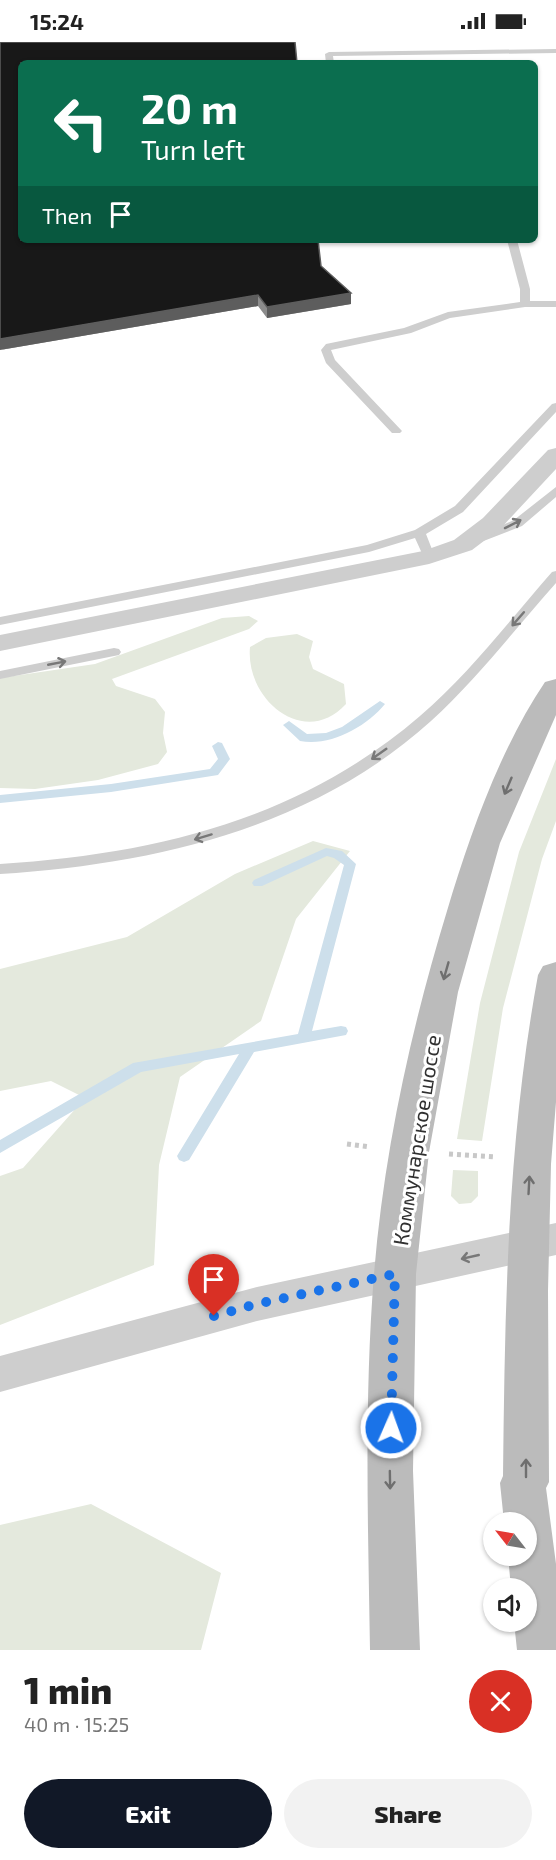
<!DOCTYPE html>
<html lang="en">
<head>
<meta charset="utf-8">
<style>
	:root { --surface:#fff; --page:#f2f2f2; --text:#222; --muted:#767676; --accent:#111827 }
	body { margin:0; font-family:"Exo 2",sans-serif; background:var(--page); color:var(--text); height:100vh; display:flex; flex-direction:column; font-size:22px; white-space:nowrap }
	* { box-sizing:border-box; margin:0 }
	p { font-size:20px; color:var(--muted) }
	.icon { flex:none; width:33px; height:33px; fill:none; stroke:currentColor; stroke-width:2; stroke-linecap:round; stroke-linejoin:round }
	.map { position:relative; height:1608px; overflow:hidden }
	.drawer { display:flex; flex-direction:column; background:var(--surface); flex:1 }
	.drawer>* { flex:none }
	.top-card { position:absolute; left:18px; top:18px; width:520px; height:183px; border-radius:9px; box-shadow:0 2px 4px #0004; background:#0b6e4f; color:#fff; overflow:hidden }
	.needle { width:39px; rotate:301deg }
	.buttons { position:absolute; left:483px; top:1470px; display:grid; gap:12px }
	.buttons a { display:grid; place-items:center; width:54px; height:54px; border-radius:50%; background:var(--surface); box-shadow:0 2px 4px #0004; font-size:30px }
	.pin { position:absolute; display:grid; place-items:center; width:51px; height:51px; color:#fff; margin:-62px -26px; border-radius:50% 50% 50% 0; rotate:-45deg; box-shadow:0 0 6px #0007 }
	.pin .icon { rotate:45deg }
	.me { position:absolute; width:66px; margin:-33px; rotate:2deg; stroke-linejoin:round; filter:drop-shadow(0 0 4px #0008) }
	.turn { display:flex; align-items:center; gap:21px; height:126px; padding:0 24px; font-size:27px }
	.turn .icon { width:78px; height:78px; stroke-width:2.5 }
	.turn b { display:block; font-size:42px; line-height:51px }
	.then { display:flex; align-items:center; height:57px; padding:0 24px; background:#0003; gap:12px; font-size:22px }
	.round { display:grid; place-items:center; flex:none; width:63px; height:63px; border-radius:32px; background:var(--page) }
	.overview { display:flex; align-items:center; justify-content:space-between; height:102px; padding:0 24px }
	h1 { font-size:36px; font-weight:800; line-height:45px }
	.cta { display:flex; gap:12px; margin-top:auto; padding:12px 24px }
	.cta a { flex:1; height:69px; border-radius:36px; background:var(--accent); color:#fff; font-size:24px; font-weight:800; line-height:69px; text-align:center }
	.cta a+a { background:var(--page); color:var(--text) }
	.status { display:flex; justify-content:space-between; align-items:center; height:42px; padding:0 30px; background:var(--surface); direction:ltr }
	.status svg { height:16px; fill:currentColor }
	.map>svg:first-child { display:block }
	.green { fill:#e4e9dd }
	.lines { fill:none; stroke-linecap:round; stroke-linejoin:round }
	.stream { fill:#cddfeb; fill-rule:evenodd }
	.path { stroke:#c8c8c8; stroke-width:5; stroke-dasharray:4 4; stroke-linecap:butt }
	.service { fill:#cecece; fill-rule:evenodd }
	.minor { fill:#cecece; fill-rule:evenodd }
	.secondary { fill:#bbb; fill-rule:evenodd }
	.wall { fill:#8c8c8c }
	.shaded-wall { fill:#5d5d5d }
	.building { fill:#181818; stroke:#5d5d5d; stroke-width:1.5 }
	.oneway { stroke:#787878 }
	.oneway2 { stroke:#6f6f6f }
	.route { stroke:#1a73e8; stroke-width:10; stroke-dasharray:0 18 }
	.labels { text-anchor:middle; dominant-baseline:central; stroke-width:6; stroke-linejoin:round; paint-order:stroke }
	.street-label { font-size:21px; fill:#313131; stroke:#fff }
</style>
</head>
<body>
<div class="status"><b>15:24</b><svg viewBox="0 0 49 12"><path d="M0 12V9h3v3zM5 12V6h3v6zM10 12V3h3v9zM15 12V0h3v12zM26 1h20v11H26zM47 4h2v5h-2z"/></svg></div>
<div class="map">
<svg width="556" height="1608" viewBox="0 0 556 1608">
	<rect width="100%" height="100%" fill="#fff"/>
	<path class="green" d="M249,574l9,5 -9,8 -137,50 4,7 39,13 10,13 -2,21 4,19 -9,12 -60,16 -63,9 -35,-1v-110l95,-14 127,-46z
		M297,592l16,7 -4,16 4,12 31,15 2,20c-41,45 -101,-4 -96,-57l16,-9z
		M556,717v62l-14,38 -39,149 -21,133 -25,-2 23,-136 39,-151z
		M313,799l37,10 -54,68 -35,102 -81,56 -21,88 -5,100 -154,60v-149l23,-8 62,-70 -34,-17 -51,10v-122l127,-32 108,-63z
		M453,1128l25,1v25l-7,7 -12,1 -8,-8z
		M91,1462l130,69 -20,77h-201v-125z"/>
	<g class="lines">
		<path class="stream" d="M380,659l5,3c-19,23 -55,43 -85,37l-17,-16 6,-4 18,13 19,-1 16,-6z
			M218,700l4,1 8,16 -12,16 -107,17 -111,11v-8l111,-11 99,-15 8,-10 -6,-13z
			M326,806l16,3 14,13 -44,167 29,-5 5,1 2,4 -2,4 -92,17 -65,108 -5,2 -5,-2 -2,-4 62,-102 -98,18 -141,81v-13l133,-77 165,-29 46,-169 -10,-7 -7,-2 -65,30h-8l-2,-3 2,-3z"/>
		<path class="path" d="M347,1102l23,3
			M449,1112l46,3"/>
		<path class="service" d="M556,7v4l-223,3 1,7h-8l-1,-9 4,-2z
			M507,198h10l13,49v12h26v6h-31l-75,11 -39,15 -80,17 4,10 67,71 -2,2h-8l-66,-70 -5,-13 5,-6 78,-16 44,-16 72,-10v-13z
			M556,361v9l-93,100 -37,22 9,23 -2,3h-8l-10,-22 -46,14 -369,73v-8l367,-72 48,-15 40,-24 97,-102z
			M556,445v10l-34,29 -41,16h-8l-2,-3 43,-19z
			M556,529v12c-41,46 -79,96 -125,138 -118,107 -276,143 -431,153v-10c155,-10 299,-44 420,-148 49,-42 89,-95 132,-144z
			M114,606l5,1 2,3 -2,3 -119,24v-8z"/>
		<path class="minor" d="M556,406v21l-55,59 -29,22 -43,14 -429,87v-16l423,-84 31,-11 29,-22 65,-68z
			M556,1181v32l-299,66 -257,71v-36l257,-69z"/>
		<path class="secondary" d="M556,637v36l-56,128 -42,149 -29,160 -13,122 -3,197 7,179h-50c-2,-125 -6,-251 4,-376 10,-123 37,-245 73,-363 23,-77 53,-162 98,-229z
			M556,920v140l-5,62 -3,127 1,191 -3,6 10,76v86h-39l-3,-28h12v-34h-15l-3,-32h18v-34h-22l-4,-39 3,-7c2,-171 4,-332 35,-501l5,-9z"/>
	</g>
	<path class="wall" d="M321,224l30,27v11l-84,14 -9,-12 -258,44z"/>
	<path class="shaded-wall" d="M351,251v11l-84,14v-11z
		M258,253v11l-258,44v-11z"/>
	<path class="building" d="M0,0h295l2,21h-276v177h297l3,26 30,27 -84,14 -9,-12 -258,44z"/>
	<defs><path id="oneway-shaft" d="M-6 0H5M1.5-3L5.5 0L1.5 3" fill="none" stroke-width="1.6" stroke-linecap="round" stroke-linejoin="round" transform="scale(1.5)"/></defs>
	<g class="oneway">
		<use href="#oneway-shaft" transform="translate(513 482) rotate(-27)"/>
		<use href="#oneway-shaft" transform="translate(518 577) rotate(131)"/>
		<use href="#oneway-shaft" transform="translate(57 621) rotate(-11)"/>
		<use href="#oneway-shaft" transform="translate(379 712) rotate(145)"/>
		<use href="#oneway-shaft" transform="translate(203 795) rotate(163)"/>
		<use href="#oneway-shaft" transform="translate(470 1215) rotate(167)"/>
	</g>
	<g class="oneway2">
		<use href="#oneway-shaft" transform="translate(508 744) rotate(113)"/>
		<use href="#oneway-shaft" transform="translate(446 929) rotate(106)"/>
		<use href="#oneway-shaft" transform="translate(529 1143) rotate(-87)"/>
		<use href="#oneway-shaft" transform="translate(526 1426) rotate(-90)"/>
		<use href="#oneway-shaft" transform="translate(390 1438) rotate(89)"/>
	</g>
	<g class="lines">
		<path class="route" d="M214,1274l43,-12 138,-30 -4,154"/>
	</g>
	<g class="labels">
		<g class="street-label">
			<text transform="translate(416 1098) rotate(-81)">Коммунарское шоссе</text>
		</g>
	</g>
</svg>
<div class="buttons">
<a><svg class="needle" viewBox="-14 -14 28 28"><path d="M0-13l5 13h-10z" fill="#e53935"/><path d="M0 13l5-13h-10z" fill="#767676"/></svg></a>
<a><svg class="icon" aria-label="sound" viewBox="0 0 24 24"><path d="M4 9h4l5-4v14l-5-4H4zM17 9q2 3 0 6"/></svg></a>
</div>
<div class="pin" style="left:214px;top:1274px;background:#d93025"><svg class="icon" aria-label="arrive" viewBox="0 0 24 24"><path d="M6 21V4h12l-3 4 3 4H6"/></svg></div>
<svg class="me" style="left:391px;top:1386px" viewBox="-20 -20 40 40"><circle r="17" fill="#1a73e8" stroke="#fff" stroke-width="3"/><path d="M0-11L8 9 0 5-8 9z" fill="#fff"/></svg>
<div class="top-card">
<div class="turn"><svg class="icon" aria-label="left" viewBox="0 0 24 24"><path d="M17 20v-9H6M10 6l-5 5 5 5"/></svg><div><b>20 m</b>Turn left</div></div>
<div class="then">Then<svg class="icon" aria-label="arrive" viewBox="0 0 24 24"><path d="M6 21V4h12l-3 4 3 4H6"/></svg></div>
</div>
</div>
<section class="drawer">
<div class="overview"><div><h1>1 min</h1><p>40 m · 15:25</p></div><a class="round" style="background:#d93025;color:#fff"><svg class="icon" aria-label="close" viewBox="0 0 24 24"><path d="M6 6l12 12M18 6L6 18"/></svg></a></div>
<div class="cta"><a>Exit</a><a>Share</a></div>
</section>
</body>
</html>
